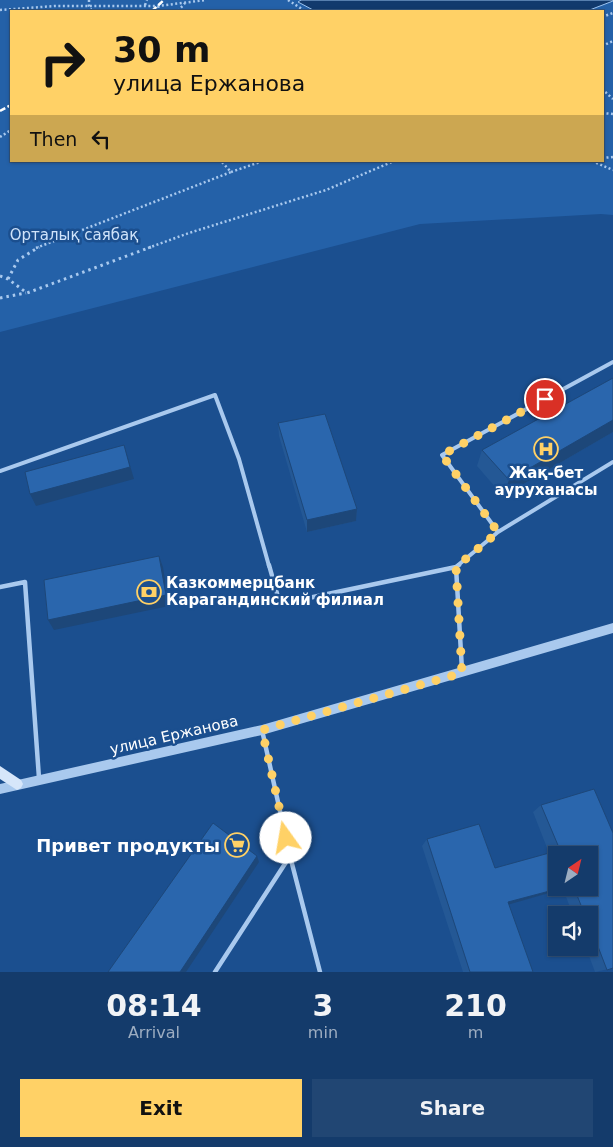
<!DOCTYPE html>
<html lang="en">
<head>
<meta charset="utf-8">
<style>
	:root { --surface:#143b6b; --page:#214673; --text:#f1f3f6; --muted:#9dadc1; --line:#33557e; --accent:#ffd166 }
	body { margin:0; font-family:"DejaVu Sans",sans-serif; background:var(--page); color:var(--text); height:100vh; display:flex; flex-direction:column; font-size:19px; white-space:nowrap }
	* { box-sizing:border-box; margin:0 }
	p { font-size:16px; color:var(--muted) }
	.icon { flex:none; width:28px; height:28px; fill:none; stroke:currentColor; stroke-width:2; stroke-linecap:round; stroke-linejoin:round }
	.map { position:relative; height:972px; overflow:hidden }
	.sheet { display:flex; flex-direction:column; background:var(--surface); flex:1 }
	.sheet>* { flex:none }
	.guide { position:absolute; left:10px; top:10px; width:594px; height:152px; border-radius:0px; box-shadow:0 1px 4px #0004,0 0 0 1px var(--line); background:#ffd166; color:#111; overflow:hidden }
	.needle { width:32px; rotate:35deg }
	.buttons { position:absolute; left:548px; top:846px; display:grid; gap:10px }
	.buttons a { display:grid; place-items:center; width:50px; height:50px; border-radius:0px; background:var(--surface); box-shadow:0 1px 4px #0004,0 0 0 1px var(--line); font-size:25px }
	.pin { position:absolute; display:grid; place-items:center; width:42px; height:42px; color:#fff; margin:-21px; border:2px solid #fff; border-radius:50%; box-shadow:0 1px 5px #0007 }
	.me { position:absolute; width:55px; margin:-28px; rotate:347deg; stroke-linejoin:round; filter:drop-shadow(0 0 4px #0008) }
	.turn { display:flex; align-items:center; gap:18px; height:105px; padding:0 20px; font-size:22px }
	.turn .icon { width:65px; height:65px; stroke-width:2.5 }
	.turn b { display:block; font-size:35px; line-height:42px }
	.then { display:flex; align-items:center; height:48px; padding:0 20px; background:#0003; gap:10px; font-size:19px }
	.eta { display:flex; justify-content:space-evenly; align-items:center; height:85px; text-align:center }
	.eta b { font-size:30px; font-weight:700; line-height:35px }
	.button { display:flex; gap:10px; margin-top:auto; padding:10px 20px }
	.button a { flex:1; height:58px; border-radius:0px; background:var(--accent); color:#111; font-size:20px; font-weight:700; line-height:58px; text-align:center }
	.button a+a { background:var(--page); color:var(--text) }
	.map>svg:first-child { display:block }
	.green { fill:#2461a8; fill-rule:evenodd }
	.water { fill:#123a6d; stroke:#9cc4f0 }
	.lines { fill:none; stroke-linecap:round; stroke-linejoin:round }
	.path-far1 { stroke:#a9c9ee; stroke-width:2.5; stroke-dasharray:2 2.5; stroke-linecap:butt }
	.path { stroke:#a9c9ee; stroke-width:3; stroke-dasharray:2.5 4; stroke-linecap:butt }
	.service-far1 { stroke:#a9c9ee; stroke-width:4 }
	.service { stroke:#a9c9ee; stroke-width:4.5 }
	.tertiary { fill:#a9c9ee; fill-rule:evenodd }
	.secondary { fill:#d6e6fa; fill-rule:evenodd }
	.rail { stroke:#fff; stroke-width:2.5; stroke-dasharray:6 2.5; stroke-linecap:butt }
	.wall { fill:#245895; fill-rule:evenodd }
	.shaded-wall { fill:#1d4779 }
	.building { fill:#2a66ad; stroke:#1d4779 }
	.route { stroke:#ffd166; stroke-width:9; stroke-dasharray:0 16.2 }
	.labels { text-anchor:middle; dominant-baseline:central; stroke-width:5; stroke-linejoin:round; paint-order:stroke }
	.park-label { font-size:15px; fill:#cfe3fa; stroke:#1b4f8f }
	.poi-label { font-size:15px; font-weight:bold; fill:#fff; stroke:#1b4f8f }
	.street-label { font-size:15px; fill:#fff; stroke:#1b4f8f }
	.near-poi-label { font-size:18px; font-weight:bold; fill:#fff; stroke:#1b4f8f; text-anchor:end }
</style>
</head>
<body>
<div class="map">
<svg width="613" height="972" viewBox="0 0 613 972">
	<rect width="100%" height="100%" fill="#1b4f8f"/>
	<path class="green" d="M0,0h613v215l-12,-1 -181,10 -420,108zM11,11h591v150h-591z"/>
	<path class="water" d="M301,0h312v1l-26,10h-272l-17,-9z"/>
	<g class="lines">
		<path class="path-far1" d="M89,0v6l3,5
			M288,0l17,11
			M145,5l2,-5
			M158,6l2,5
			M0,10l55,-4h103l48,-6
			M178,11l8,-9
			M602,17l11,-4
			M602,46l11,-5
			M602,89l11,10
			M602,113l11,1
			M0,137l11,-7
			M602,158l11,-1
			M592,161l21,9
			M231,172l32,-11
			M36,248l195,-76 -10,-11
			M148,248l41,-15 137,-43 68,-29"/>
		<path class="path" d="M0,276l8,3 19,14 124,-46
			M8,279l10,-19 21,-13
			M0,298l26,-5"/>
		<path class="service-far1" d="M613,362l-171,93 56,77 115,-70
			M0,471l215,-76 24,64 30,107
			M457,566l41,-34"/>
		<path class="service" d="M269,565l11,39 176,-37
			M459,565l-3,2 6,103
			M0,587l25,-5 14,196
			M262,730l28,126 30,116
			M215,972l75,-116"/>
		<path class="tertiary" d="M613,623v10l-351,102 -262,59v-10l262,-59z"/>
		<path class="secondary" d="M0,766l21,14 2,4 -2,4 -4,2 -17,-11z"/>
		<path class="rail" d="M152,11l12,-11
			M0,111l11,-6"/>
	</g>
	<path class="wall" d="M613,378v54l-110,64 -26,-30 5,-16z
		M278,423l79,86 -1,12 -49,11 -28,-96z
		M594,789l19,44v135l-18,4 -9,-24h3v-33h-16l-10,-26 -55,15 25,68h-70l-41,-126 5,-7 52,-15 16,44 54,-15 -16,-41 8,-7zM556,855h33v33h-33z"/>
	<path class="shaded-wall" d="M613,420v12l-110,64 6,-16z
		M124,445l10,34 -98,27 -6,-12z
		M357,509l-1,12 -49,11v-12z
		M159,556l4,11 6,39 -115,24 -6,-10z
		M257,856l2,6 -73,110h-6z
		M561,888h5l-3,1 -63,18 8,-5z"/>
	<path class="building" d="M613,378v42l-104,60 -27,-30z
		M325,414l32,95 -50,11 -29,-97z
		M124,445l6,22 -100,27 -5,-22z
		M159,556l7,39 -118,25 -4,-40z
		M594,789l19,44v135l-6,2 -18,-47v-8h-4l-11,-27h15v-33h-33v33h5l-53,14 25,70h-63l-43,-133 52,-15 16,44 65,-18 -19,-45z
		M213,823l44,33 -77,116h-72z"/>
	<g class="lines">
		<path class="route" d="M286,838l-24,-108 200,-57 -6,-106 42,-35 -56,-77 103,-56"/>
	</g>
	<defs>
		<g id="hospital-ring" transform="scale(1.25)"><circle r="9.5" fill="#1b4f8f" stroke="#ffd166" stroke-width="1.5"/><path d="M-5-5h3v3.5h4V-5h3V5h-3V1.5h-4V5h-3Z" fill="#ffd166"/></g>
		<g id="bank-ring" transform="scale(1.25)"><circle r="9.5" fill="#1b4f8f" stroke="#ffd166" stroke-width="1.5"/><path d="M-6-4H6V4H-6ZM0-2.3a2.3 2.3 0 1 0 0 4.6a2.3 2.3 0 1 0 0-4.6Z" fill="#ffd166"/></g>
		<g id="supermarket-ring" transform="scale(1.25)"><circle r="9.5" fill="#1b4f8f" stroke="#ffd166" stroke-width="1.5"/><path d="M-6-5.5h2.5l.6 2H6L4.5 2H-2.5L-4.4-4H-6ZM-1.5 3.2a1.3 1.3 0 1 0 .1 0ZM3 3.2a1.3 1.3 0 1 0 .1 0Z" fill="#ffd166"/></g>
	</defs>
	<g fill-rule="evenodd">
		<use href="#hospital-ring" x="546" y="449"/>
		<use href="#bank-ring" x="149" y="592"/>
		<use href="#supermarket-ring" x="237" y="845"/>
	</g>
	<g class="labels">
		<g class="park-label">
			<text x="74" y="235">Орталық саябақ</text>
		</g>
		<g class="poi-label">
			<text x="546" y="473">Жақ-бет<tspan x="546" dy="17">ауруханасы</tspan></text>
			<text x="166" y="583" text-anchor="start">Казкоммерцбанк<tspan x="166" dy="17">Карагандинский филиал</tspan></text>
		</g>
		<g class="street-label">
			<text transform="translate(174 735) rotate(-13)">улица Ержанова</text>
		</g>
		<g class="near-poi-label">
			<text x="220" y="845">Привет продукты</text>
		</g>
	</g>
</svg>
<div class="buttons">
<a><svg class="needle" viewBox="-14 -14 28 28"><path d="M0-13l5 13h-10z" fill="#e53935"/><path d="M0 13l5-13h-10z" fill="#9dadc1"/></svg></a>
<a><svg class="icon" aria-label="sound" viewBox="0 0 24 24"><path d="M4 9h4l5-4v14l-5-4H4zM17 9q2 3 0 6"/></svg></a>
</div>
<div class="pin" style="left:545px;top:399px;background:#d93025"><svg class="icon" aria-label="arrive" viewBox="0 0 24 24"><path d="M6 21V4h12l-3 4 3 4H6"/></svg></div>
<svg class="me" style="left:286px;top:838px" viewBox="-20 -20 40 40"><circle r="19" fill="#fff"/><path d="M0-13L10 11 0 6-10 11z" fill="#ffd166"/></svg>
<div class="guide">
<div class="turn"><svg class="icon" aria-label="right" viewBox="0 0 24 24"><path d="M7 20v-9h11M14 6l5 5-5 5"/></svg><div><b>30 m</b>улица Ержанова</div></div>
<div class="then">Then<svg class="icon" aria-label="left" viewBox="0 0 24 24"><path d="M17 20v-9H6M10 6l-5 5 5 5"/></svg></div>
</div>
</div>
<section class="sheet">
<div class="eta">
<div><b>08:14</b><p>Arrival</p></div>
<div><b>3</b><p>min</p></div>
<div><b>210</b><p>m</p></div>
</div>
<div class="button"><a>Exit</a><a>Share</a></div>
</section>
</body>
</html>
